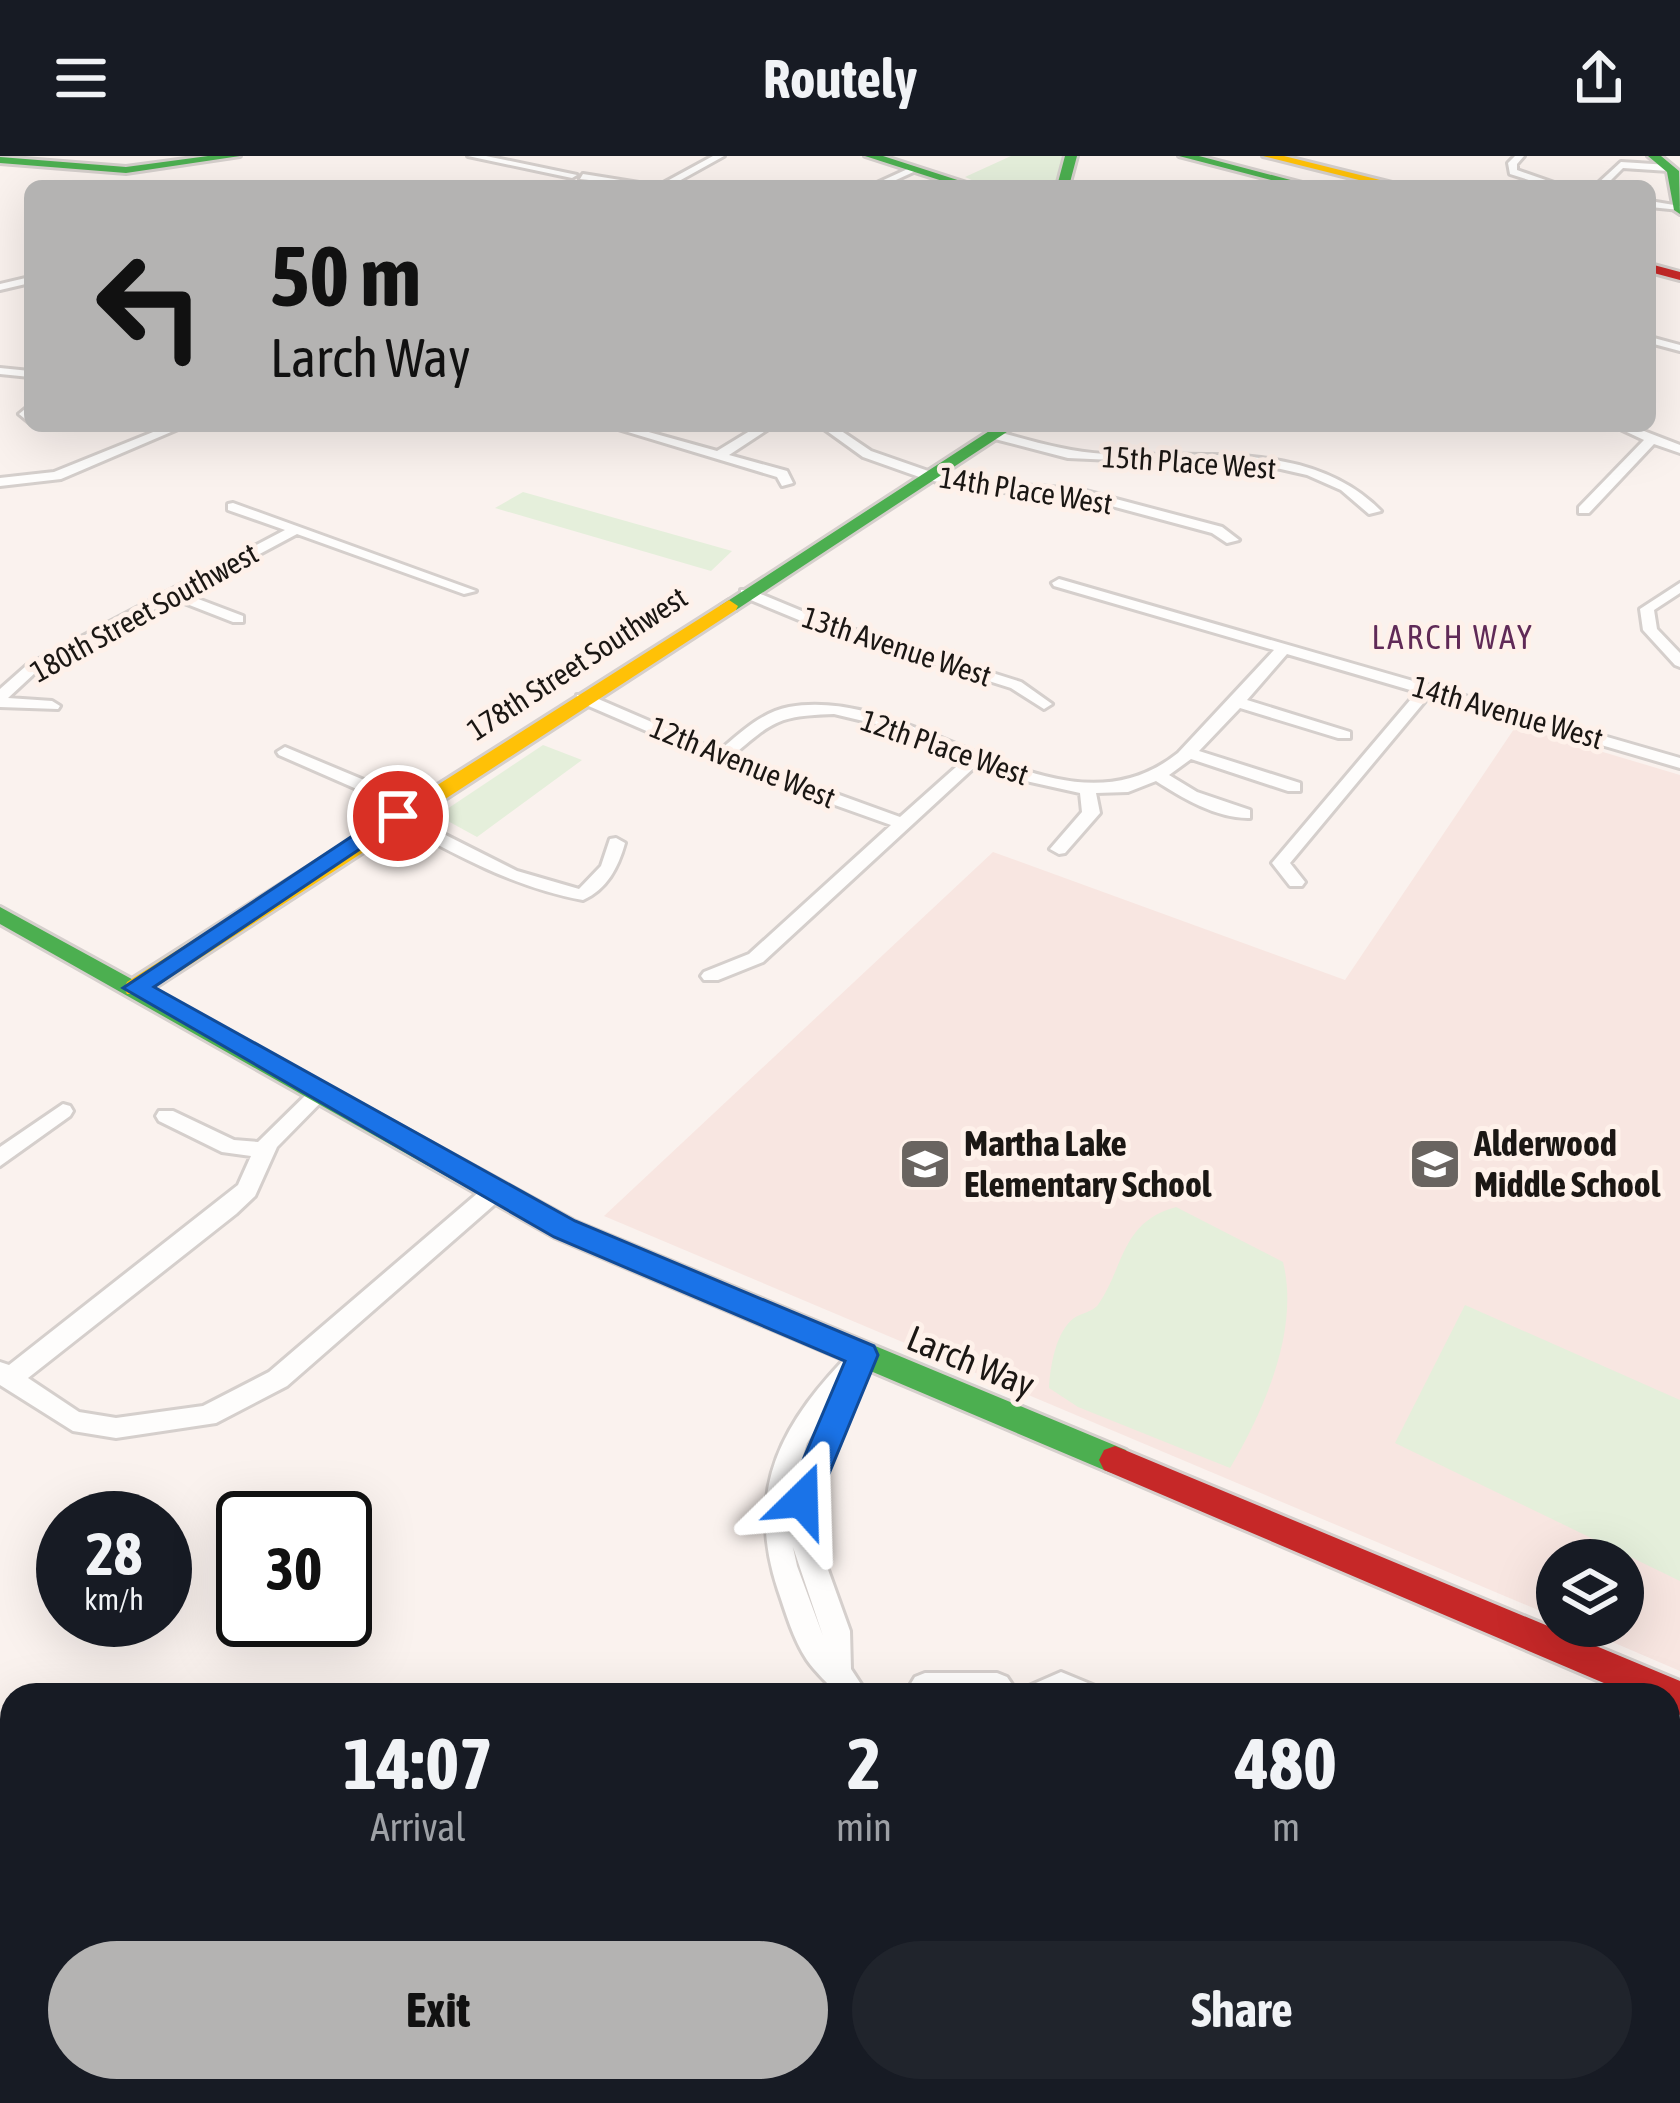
<!DOCTYPE html>
<html lang="en">
<head>
<meta charset="utf-8">
<style>
	:root { --surface:#171b24; --page:#20242c; --text:#f1f3f6; --muted:#9ea1a6; --accent:#b4b3b2 }
	body { margin:0; font-family:"Asap Condensed",sans-serif; background:var(--page); color:var(--text); height:100vh; display:flex; flex-direction:column; font-size:45px; white-space:nowrap }
	* { box-sizing:border-box; margin:0 }
	p { font-size:39px; color:var(--muted) }
	.icon { flex:none; width:66px; height:66px; fill:none; stroke:currentColor; stroke-width:2; stroke-linecap:round; stroke-linejoin:round }
	.map { position:relative; flex:1; overflow:hidden }
	.side { position:absolute; left:0px; top:1527px; width:1680px; height:420px; display:flex; flex-direction:column; background:var(--surface); border-radius:36px 36px 0 0; box-shadow:0 12px 48px #0002 }
	.side>* { flex:none }
	.hud { position:absolute; left:24px; top:24px; width:1632px; height:252px; border-radius:18px; box-shadow:0 12px 48px #0002; background:#b4b3b2; color:#111; overflow:hidden }
	.tools { position:absolute; left:1536px; top:1383px; display:grid; gap:24px }
	.tools a { display:grid; place-items:center; width:108px; height:108px; border-radius:50%; background:var(--surface); box-shadow:0 12px 48px #0002; font-size:60px }
	.speed { position:absolute; left:36px; top:1335px; display:flex; gap:24px; font-size:60px; font-weight:700; text-align:center }
	.speed>* { display:grid; place-content:center; width:156px; height:156px; border-radius:50%; background:var(--surface); box-shadow:0 12px 48px #0002; line-height:1 }
	.speed small { font-size:30px; font-weight:400 }
	.speed .limit { border:6px solid #111; border-radius:18px; background:#fff; color:#111 }
	.pin { position:absolute; display:grid; place-items:center; width:102px; height:102px; color:#fff; margin:-51px; border:6px solid #fff; border-radius:50%; box-shadow:0 3px 12px #0007 }
	.me { position:absolute; width:132px; margin:-66px; rotate:22deg; stroke-linejoin:round; filter:drop-shadow(0 0 9px #0008) }
	.turn { display:flex; align-items:center; gap:42px; height:252px; padding:0 48px; font-size:54px }
	.turn .icon { width:156px; height:156px; stroke-width:2.5 }
	.turn b { display:block; font-size:84px; line-height:102px }
	.eta { display:flex; justify-content:space-evenly; align-items:center; height:204px; text-align:center }
	.eta b { font-size:72px; font-weight:700; line-height:84px }
	.action { display:flex; gap:24px; margin-top:auto; padding:24px 48px }
	.action a { flex:1; height:138px; border-radius:72px; background:var(--accent); color:#111; font-size:48px; font-weight:700; line-height:138px; text-align:center }
	.action a+a { background:var(--page); color:var(--text) }
	header { display:flex; justify-content:space-between; align-items:center; height:156px; padding:0 48px; background:var(--surface); font-size:54px; font-weight:700 }
	.map>svg:first-child { display:block }
	.education { fill:#f8e6e1 }
	.green { fill:#e5efdb }
	.lines { fill:none; stroke-linecap:round; stroke-linejoin:round }
	.street-casing { stroke:#d5cfcc; stroke-width:6 }
	.fast-casing { stroke:#d5cfcc; stroke-width:6 }
	.slow-casing { stroke:#d5cfcc; stroke-width:6 }
	.jam-casing { stroke:#d5cfcc; stroke-width:6 }
	.street { fill:#fefdfc; fill-rule:evenodd }
	.fast { fill:#4caf50; fill-rule:evenodd }
	.slow { fill:#ffc107; fill-rule:evenodd }
	.jam { fill:#c62828; fill-rule:evenodd }
	.route { fill:#1a73e8; stroke:#114b97; stroke-width:3 }
	.labels { text-anchor:middle; dominant-baseline:central; stroke-width:10; stroke-linejoin:round; paint-order:stroke }
	.far-street-label { font-size:30px; fill:#1b1714; stroke:#fef1ea }
	.far-neighbourhood-label { font-size:33px; letter-spacing:3px; fill:#602a57; stroke:#fef1ea }
	.poi-label { font-size:36px; font-weight:bold; fill:#1b1714; stroke:#fef1ea; text-anchor:start }
	.street-label { font-size:36px; fill:#1b1714; stroke:#fef1ea }
</style>
</head>
<body>
<header><svg class="icon" aria-label="menu" viewBox="0 0 24 24"><path d="M4 6h16M4 12h16M4 18h16"/></svg>Routely<svg class="icon" aria-label="share" viewBox="0 0 24 24"><path d="M12 15V3M7 8l5-5 5 5M5 13v7h14v-7"/></svg></header>
<div class="map">
<svg width="1680" height="1947" viewBox="0 0 1680 1947">
	<rect width="100%" height="100%" fill="#faf2ee"/>
	<path class="education" d="M1516,570l164,49v896l-105,-45h48v-66h-66v58l-953,-402 389,-364 352,128z"/>
	<path class="green" d="M1011,0h51l-6,30h-71l-20,-9z
		M523,336l209,59 -21,20 -216,-63z
		M543,589l39,15 -105,77 -31,-17 1,-11z
		M1176,1051l107,55c17,67 -19,149 -53,206l-152,-61 -29,-19c1,-21 7,-57 25,-70 8,-5 18,-6 24,-13 27,-40 23,-83 78,-98z
		M1465,1149l215,95v181l-285,-138z"/>
	<g class="lines">
		<g class="street-casing">
			<path id="street" d="M468,0h18l91,19 -5,3z
				M713,0h11l-54,30h-12z
				M1515,0h9l-7,8v6l46,16h-15l-38,-12 -2,-11z
				M1621,6l48,3 4,3 -4,3 -46,-3 -18,18h-10z
				M912,11l8,2 -35,16 -8,-2z
				M583,18l56,9 5,3 -64,-7z
				M1650,45l30,5v4l-30,-3z
				M30,121v6l-30,7v-6z
				M1650,181l30,8v6l-30,-8z
				M0,212l30,3v6l-30,-3z
				M30,249v18l-11,-9z
				M168,270h17l-124,53 -61,7v-8l54,-6z
				M608,270h19l90,25 41,-25h15l-44,29 58,16 6,12 -11,3 -5,-9z
				M820,270h14l37,25 63,22 39,9 105,7 144,38 17,13 -12,3 -15,-10 -134,-36 -105,-7 -48,-11 -62,-22z
				M1614,270h17l49,19v8l-26,-9 -65,69h-10v-6l65,-67z
				M995,275c37,10 72,21 110,23 93,5 204,-16 276,57l-12,3 -28,-24 -34,-15 -35,-8 -204,-9 -77,-20v-6z
				M233,347l243,88 -12,3 -167,-60 -112,60 58,22v6h-10l-59,-23 -138,73 -28,26 44,3 8,5 -2,3 -58,-2v-18l26,-23 259,-136 -57,-20v-6z
				M1059,423l621,179v10l-250,-73 -140,168 15,19 -3,4h-12l-18,-23 145,-171 -130,-38 -40,46 103,32v6h-12l-98,-30 -41,43 101,32v8h-12l-97,-32 -22,16 28,17 53,18v8c-32,1 -68,-20 -94,-37l-28,11 -32,1 4,20 -35,40 -6,1 -9,-5 32,-37 -2,-19 -54,-12 -48,-17 -215,198 -45,18h-14l-3,-4 3,-4 45,-18 142,-129 -154,-55 -160,-69v-6h12l130,56c21,-18 43,-39 70,-44 129,-23 271,141 389,46l96,-103 -220,-64 -2,-3zM834,558l42,10 89,35 -65,58 -168,-61c42,-36 47,-40 102,-42z
				M1680,427v10l-26,17 3,19 23,24v14l-5,-2 -32,-35 -3,-21z
				M741,434h10l70,29 200,63 31,22 -8,5 -33,-21 -200,-63 -70,-29z
				M285,591l134,56 2,4 -2,4h-12l-128,-56 -2,-3z
				M398,655l119,60 62,18 22,-23 9,-27 6,-1 9,5c-7,25 -18,46 -42,57 -70,-13 -129,-46 -191,-80v-8z
				M321,929l10,7 -54,55 -22,49 -19,18 -208,164 51,34 37,6 87,-12 66,-34 217,-186h16l3,6 -3,6 -215,188 -71,37 -100,15 -43,-7 -73,-46v-23l9,3 229,-180 13,-29 -29,-4 -63,-31 -3,-5 3,-5h14l61,29 24,2 56,-55z
				M63,948l7,2 3,5 -3,5 -70,50v-19z
				M863,1189l8,3 4,7 -48,105 -12,43 3,39 32,89 1,38 17,26h-30c-10,-12 -22,-22 -31,-35 -14,-21 -21,-47 -29,-70 -34,-103 5,-169 77,-242zM820,1266l-26,61 13,-40zM793,1391l30,89 -26,-70z
				M1061,1516l34,14 4,9h-74l4,-9z
				M925,1517h72l10,4 12,18h-115l11,-18z
				M654,1935h43l3,5 -3,7h-49z"/>
		</g>
		<g class="fast-casing">
			<path id="fast" d="M208,0h32l-114,17 -126,-10v-6l126,10z
				M865,0h18l93,30h-18z
				M1065,0h12l-8,30h-12z
				M1179,0h20l103,27 -8,3z
				M1648,0h13l18,15 1,43 -6,-4 -7,-38z
				M997,270h19l-280,184 -16,-4z
				M0,751l574,314 552,229 5,10 -5,10 -11,4 -11,-4 -550,-233 -554,-313z"/>
		</g>
		<g class="slow-casing">
			<path id="slow" d="M1263,0h21l120,30h-21z
				M729,444l9,6 -2,4 -591,384h-18l-3,-6 3,-6z"/>
		</g>
		<g class="jam-casing">
			<path id="jam" d="M1650,108l30,8v8l-30,-8z
				M1115,1290l565,235v34l-12,-5v-15h-36l-528,-225 -5,-10 5,-10z"/>
		</g>
		<use href="#street" class="street"/>
		<use href="#fast" class="fast"/>
		<use href="#slow" class="slow"/>
		<use href="#jam" class="jam"/>
	</g>
	<path class="route" d="M390,655l19,5 -255,171 421,234 299,125 4,9 -64,155 -12,5 -12,-5 -4,-10 59,-139 -291,-124 -431,-249z"/>
	<defs>
		<g id="school-square" transform="scale(2.7)"><rect x="-9" y="-9" width="18" height="18" rx="4" fill="#696460" stroke="#fef1ea"/><path d="M0-5L7-2L0 1L-7-2ZM-4 1L0 2.5L4 1V4Q0 6-4 4Z" fill="#fff"/></g>
	</defs>
	<g fill-rule="evenodd">
		<use href="#school-square" x="925" y="1008"/>
		<use href="#school-square" x="1435" y="1008"/>
	</g>
	<g class="labels">
		<g class="far-street-label">
			<text transform="translate(1189 306) rotate(4)">15th Place West</text>
			<text transform="translate(1026 334) rotate(9)">14th Place West</text>
			<text transform="translate(144 456) rotate(-29)">180th Street Southwest</text>
			<text transform="translate(897 490) rotate(18)">13th Avenue West</text>
			<text transform="translate(577 507) rotate(-33)">178th Street Southwest</text>
			<text transform="translate(1508 556) rotate(16)">14th Avenue West</text>
			<text transform="translate(945 591) rotate(19)">12th Place West</text>
			<text transform="translate(743 606) rotate(22)">12th Avenue West</text>
		</g>
		<g class="far-neighbourhood-label">
			<text x="1453" y="481">LARCH WAY</text>
		</g>
		<g class="poi-label">
			<text x="964" y="987">Martha Lake<tspan x="964" dy="41">Elementary School</tspan></text>
			<text x="1474" y="987">Alderwood<tspan x="1474" dy="41">Middle School</tspan></text>
		</g>
		<g class="street-label">
			<text transform="translate(971 1205) rotate(22)">Larch Way</text>
		</g>
	</g>
</svg>
<div class="tools">
<a><svg class="icon" aria-label="layers" viewBox="0 0 24 24"><path d="M12 4l9 5-9 5-9-5zM3 14l9 5 9-5"/></svg></a>
</div>
<div class="speed"><div>28<small>km/h</small></div><div class="limit">30</div></div>
<div class="pin" style="left:398px;top:660px;background:#d93025"><svg class="icon" aria-label="arrive" viewBox="0 0 24 24"><path d="M6 21V4h12l-3 4 3 4H6"/></svg></div>
<svg class="me" style="left:802px;top:1344px" viewBox="-20 -20 40 40"><path d="M0-17L14 15 0 8-14 15z" fill="#1a73e8" stroke="#fff" stroke-width="4"/></svg>
<div class="hud">
<div class="turn"><svg class="icon" aria-label="left" viewBox="0 0 24 24"><path d="M17 20v-9H6M10 6l-5 5 5 5"/></svg><div><b>50 m</b>Larch Way</div></div>
</div>
<section class="side">
<div class="eta">
<div><b>14:07</b><p>Arrival</p></div>
<div><b>2</b><p>min</p></div>
<div><b>480</b><p>m</p></div>
</div>
<div class="action"><a>Exit</a><a>Share</a></div>
</section>
</div>
</body>
</html>
